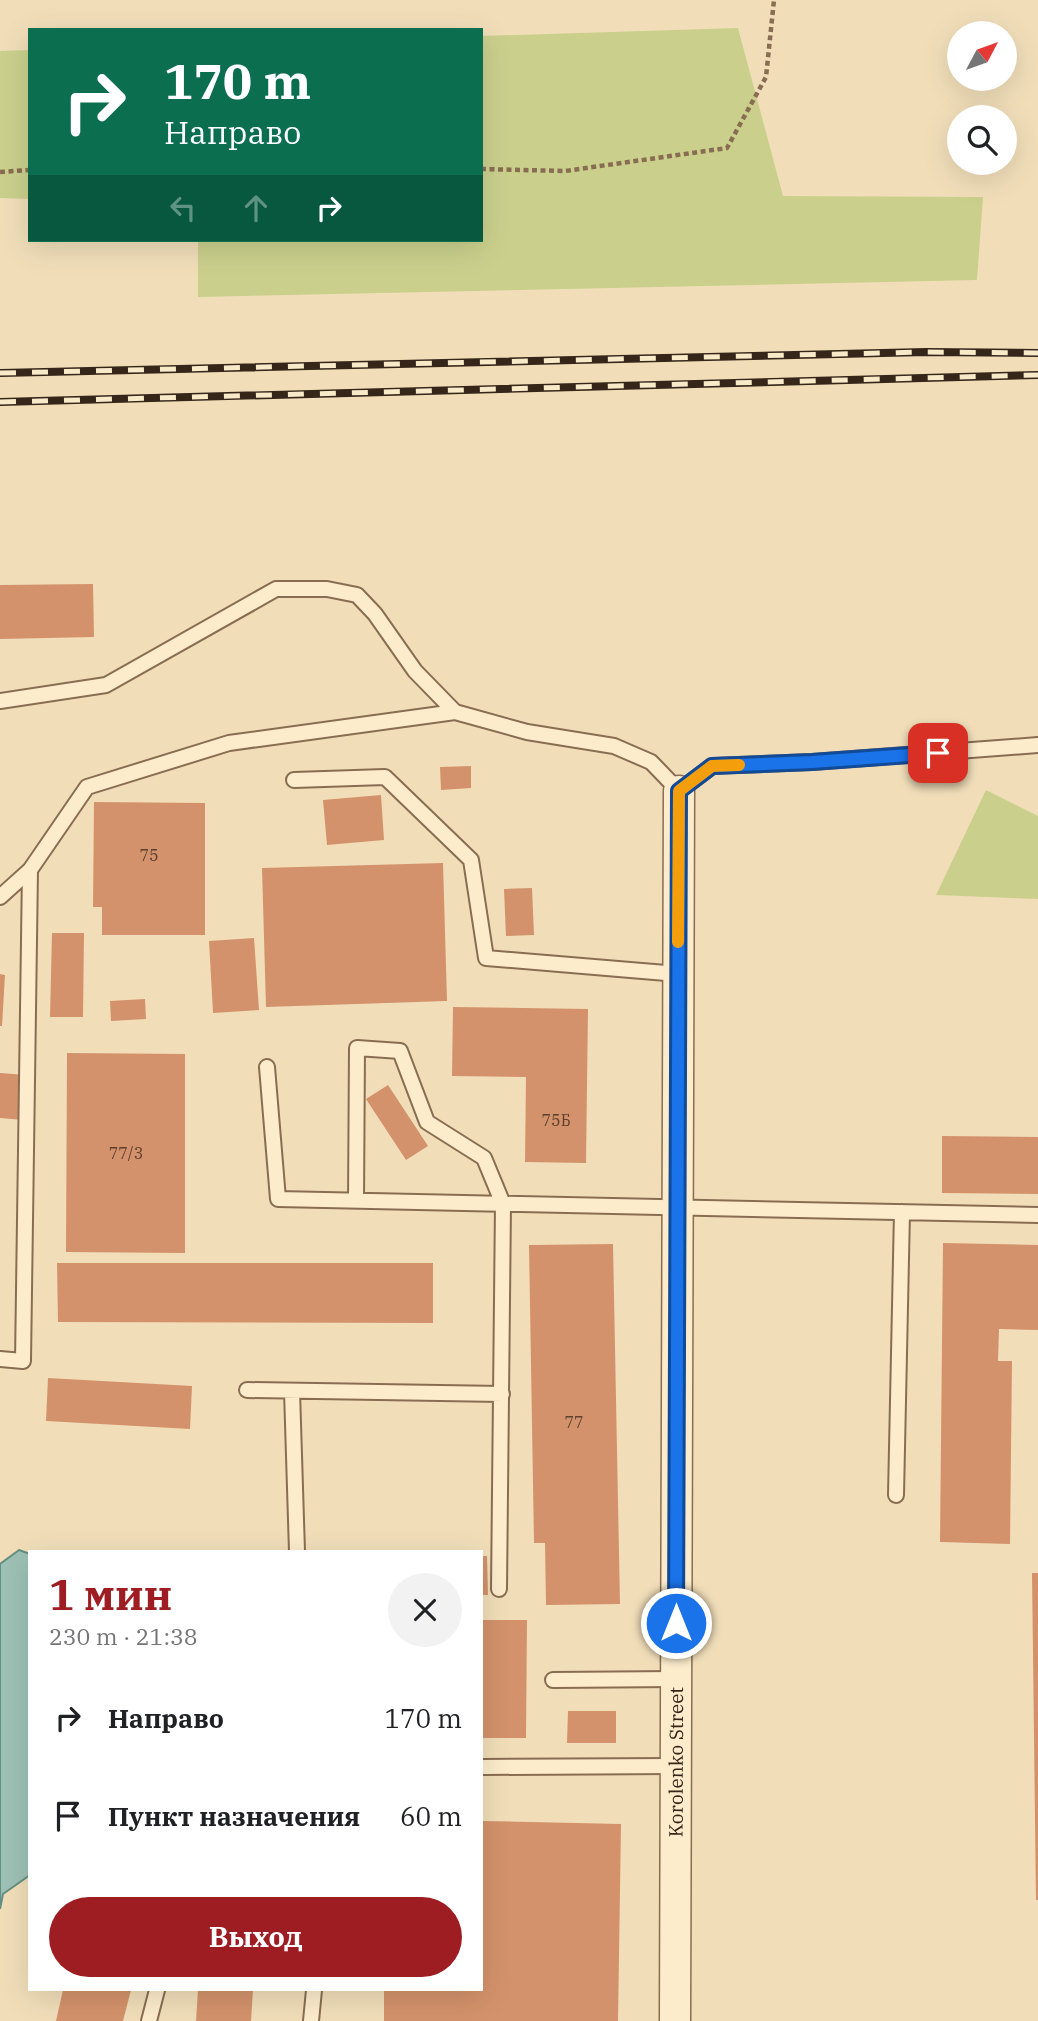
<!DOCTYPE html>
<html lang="ru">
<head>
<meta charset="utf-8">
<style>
	:root { --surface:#fff; --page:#f2f2f2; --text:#202124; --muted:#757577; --accent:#9d1d23 }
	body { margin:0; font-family:"IBM Plex Serif",serif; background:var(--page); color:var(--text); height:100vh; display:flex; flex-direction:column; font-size:26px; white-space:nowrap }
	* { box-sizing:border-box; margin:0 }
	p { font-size:23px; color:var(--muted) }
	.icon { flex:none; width:38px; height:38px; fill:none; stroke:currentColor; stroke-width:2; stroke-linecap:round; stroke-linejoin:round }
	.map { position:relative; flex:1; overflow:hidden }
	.drawer { position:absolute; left:28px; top:1550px; width:455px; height:441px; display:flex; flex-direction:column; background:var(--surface); border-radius:0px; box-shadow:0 7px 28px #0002 }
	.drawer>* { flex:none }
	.guide { position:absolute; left:28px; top:28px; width:455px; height:214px; border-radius:0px; box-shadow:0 7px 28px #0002; background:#0b6e4f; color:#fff; overflow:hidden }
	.needle { width:46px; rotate:49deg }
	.fabs { position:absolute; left:947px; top:21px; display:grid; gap:14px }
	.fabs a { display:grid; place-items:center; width:70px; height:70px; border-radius:50%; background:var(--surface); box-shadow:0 7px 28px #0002; font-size:35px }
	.pin { position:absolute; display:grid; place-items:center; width:60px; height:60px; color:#fff; margin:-30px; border-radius:14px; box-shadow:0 4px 10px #0006 }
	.me { position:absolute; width:77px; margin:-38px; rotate:0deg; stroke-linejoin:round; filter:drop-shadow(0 0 5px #0008) }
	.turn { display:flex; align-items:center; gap:24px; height:147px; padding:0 21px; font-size:32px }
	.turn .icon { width:91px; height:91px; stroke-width:2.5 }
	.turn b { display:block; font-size:49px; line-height:60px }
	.lanes { display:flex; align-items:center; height:66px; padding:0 21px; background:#0003; justify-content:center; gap:35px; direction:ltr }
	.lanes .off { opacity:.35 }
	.round { display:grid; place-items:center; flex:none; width:74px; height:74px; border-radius:37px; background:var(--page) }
	.summary { display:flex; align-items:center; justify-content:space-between; height:119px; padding:0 21px }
	h1 { font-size:42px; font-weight:700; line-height:52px; color:var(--accent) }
	.action { display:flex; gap:14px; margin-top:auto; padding:14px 21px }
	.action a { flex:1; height:80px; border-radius:42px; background:var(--accent); color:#fff; font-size:28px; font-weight:700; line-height:80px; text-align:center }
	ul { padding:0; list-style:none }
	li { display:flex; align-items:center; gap:21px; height:98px; padding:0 21px }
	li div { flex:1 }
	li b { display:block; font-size:26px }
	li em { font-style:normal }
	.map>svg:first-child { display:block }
	.green { fill:#cad08c }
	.water { fill:#9ec1b5; stroke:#658f83; stroke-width:2 }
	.building { fill:#d3926b }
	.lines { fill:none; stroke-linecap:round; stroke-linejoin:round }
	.lane-casing { stroke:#896d52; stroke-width:18 }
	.street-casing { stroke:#896d52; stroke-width:33 }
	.path { stroke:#896d52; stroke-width:4.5; stroke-dasharray:5 3.5; stroke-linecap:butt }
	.lane { stroke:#fceccc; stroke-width:14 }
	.street { stroke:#fceccc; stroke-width:30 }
	.rail-casing { stroke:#362619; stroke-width:8 }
	.rail { stroke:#f8e9c9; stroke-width:5; stroke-dasharray:16; stroke-linecap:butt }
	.route-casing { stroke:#114b97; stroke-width:18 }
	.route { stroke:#1a73e8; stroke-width:12 }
	.slow { stroke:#f59e0b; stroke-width:12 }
	.labels { text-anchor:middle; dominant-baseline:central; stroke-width:7; stroke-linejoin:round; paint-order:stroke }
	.number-label { font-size:16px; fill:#5d412e }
	.street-label { font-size:19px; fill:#362619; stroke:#f8e9c9 }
</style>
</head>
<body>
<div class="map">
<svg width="1038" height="2021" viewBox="0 0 1038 2021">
	<rect width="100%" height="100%" fill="#f1deb9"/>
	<path class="green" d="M738,28l45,168 200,1 -6,83 -779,17v-57h283v-204z
		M30,50v149l-30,-1v-147z
		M986,790l52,26v83l-102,-4z"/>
	<path class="water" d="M19,1550l11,4v321l-27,19 -3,15v-345z"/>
	<path class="building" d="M93,584l1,53 -94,2v-54z
		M471,766v22l-30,2 -1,-23z
		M381,795l3,45 -57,5 -4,-45z
		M94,802l111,1v132h-103v-28h-9z
		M443,863l4,138 -181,6 -4,-139z
		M532,888l2,47 -28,1 -2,-47z
		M52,933h32l-1,84h-33z
		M254,938l5,72 -46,3 -4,-72z
		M0,974l5,1 -3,51h-2z
		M145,999l1,20 -35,2 -1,-20z
		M453,1007l135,2 -2,154 -61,-1 1,-85 -74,-1z
		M67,1053l118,1v199l-119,-1z
		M0,1073l26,2 -3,45 -23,-2z
		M388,1085l40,61 -22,14 -40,-61z
		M942,1136l96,1v57l-96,-1z
		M943,1243l95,2v85l-39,-1 -1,32h14l-2,183 -70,-2z
		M613,1244l7,360 -74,1 -1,-62h-11l-5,-298z
		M57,1263h376v60l-375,-1z
		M48,1378l144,8 -2,43 -144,-8z
		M481,1556h6l1,39h-7z
		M1032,1573h6v327h-2z
		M481,1620h46l-1,118h-45z
		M568,1711h48v32h-49z
		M481,1821l140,3 -3,197h-234v-31h97z
		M63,1990h68l-8,31h-67z
		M198,1990h55l-2,31h-55z"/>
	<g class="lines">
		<g class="lane-casing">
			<path id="lane" d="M0,701l106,-16 170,-96h51l30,6 18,19 40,57 40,41 72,20 87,14 37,16 28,29 33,-25 100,-4 226,-17
				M294,780l91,-3 86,83 15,98 192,16
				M0,897l30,-27 57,-83 142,-44 226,-31
				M267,1067l11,132 760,16
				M356,1200l1,-152 43,3 27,71 57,36 19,46 -4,385
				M0,1359l23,2 7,-491
				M247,1390l255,4
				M292,1391l5,161
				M896,1495l6,-283
				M553,1680l123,-1
				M484,1767l192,-1
				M149,2021l8,-31
				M311,2021l3,-31"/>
		</g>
		<g class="street-casing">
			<g id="street">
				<path id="s1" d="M675,2021l4,-1230"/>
			</g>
		</g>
		<path class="path" d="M481,169l84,2 162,-23 39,-71 8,-77
			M0,172l30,-2"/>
		<use href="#lane" class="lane"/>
		<use href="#street" class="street"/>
		<g class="rail-casing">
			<path id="rail" d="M0,373l926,-21 112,1
				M0,402l1038,-27"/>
		</g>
		<use href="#rail" class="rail"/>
	</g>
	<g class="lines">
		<g class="route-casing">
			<path id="route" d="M676,1623l3,-832 33,-25 100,-4 126,-9"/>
		</g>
		<use href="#route" class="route"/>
		<path class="slow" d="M678,942l1,-151 33,-25 27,-1"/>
	</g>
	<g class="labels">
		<g class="number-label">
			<text x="149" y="855">75</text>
			<text x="556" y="1120">75Б</text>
			<text x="126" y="1153">77/3</text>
			<text x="574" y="1422">77</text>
		</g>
		<g class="street-label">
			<text stroke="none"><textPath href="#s1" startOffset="259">Korolenko Street</textPath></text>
		</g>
	</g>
</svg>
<div class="fabs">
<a><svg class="needle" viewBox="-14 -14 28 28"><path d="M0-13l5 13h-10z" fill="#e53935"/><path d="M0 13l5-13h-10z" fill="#757577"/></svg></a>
<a><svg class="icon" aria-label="search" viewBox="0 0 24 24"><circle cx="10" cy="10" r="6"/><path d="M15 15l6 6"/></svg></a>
</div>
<div class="pin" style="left:938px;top:753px;background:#d93025"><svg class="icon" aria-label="arrive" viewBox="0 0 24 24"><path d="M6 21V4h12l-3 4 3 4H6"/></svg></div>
<svg class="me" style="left:676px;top:1623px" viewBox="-20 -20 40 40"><circle r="17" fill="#1a73e8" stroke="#fff" stroke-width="3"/><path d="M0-11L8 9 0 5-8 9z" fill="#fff"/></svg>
<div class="guide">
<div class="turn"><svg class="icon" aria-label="right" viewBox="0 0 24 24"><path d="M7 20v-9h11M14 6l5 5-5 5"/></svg><div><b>170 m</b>Направо</div></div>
<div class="lanes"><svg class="icon off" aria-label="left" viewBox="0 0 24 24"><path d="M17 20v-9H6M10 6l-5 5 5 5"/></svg><svg class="icon off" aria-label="ahead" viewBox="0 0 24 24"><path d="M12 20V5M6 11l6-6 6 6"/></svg><svg class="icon" aria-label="right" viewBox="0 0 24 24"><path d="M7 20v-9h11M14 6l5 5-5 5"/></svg></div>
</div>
<section class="drawer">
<div class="summary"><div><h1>1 мин</h1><p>230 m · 21:38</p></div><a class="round"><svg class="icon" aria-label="close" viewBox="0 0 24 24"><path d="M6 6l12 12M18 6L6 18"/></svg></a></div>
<ul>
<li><svg class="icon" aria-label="right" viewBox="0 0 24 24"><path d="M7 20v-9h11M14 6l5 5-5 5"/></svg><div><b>Направо</b></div><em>170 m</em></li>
<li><svg class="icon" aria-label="arrive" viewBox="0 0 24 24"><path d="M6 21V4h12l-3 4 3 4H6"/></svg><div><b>Пункт назначения</b></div><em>60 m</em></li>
</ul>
<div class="action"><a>Выход</a></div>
</section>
</div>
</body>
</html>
